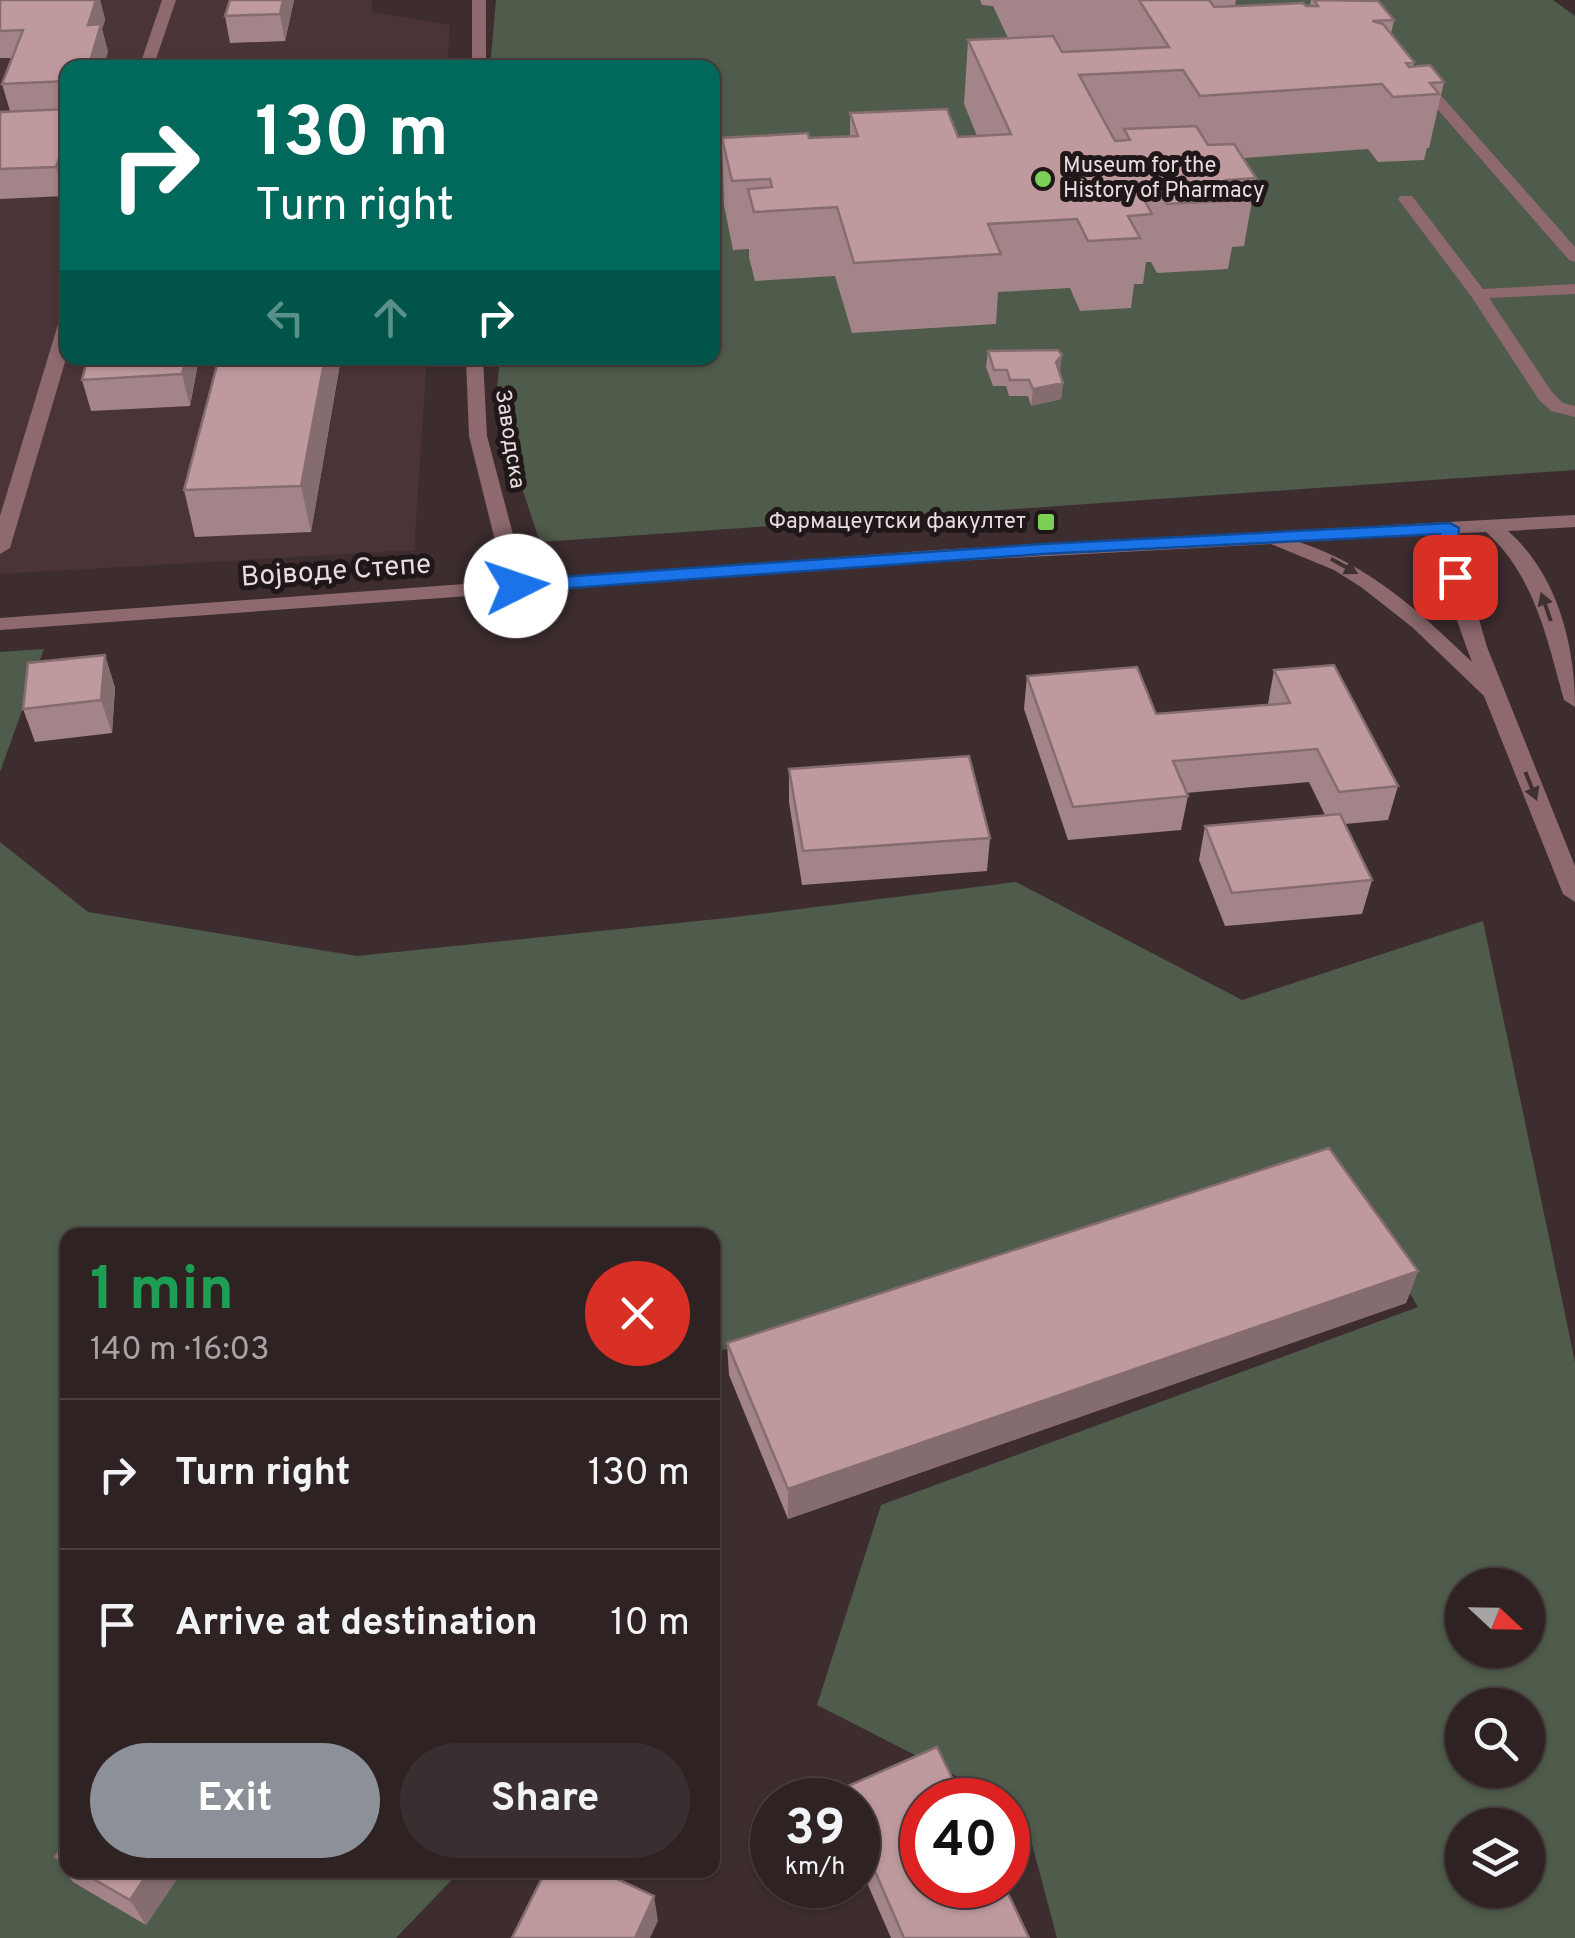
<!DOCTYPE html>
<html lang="en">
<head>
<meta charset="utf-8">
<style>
	:root { --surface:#2e2223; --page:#3a2f30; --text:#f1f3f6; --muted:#a7a4a6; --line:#493f41; --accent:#8c9099 }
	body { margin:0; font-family:Overpass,sans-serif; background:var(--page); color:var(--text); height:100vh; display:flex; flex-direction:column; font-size:38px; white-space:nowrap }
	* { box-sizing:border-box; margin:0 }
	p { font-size:32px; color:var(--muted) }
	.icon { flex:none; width:55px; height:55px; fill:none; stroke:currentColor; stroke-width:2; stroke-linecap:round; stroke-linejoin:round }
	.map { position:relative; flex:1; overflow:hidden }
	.side { position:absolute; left:60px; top:1228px; width:660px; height:650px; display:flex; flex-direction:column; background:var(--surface); border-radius:20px; box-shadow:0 2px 8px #0004,0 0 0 2px var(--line) }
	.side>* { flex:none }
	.top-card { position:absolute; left:60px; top:60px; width:660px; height:305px; border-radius:20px; box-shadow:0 2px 8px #0004,0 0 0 2px var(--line); background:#00695c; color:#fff; overflow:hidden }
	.needle { width:65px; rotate:112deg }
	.fabs { position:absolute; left:1445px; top:1568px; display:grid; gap:20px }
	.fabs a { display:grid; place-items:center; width:100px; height:100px; border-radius:50%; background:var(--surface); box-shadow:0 2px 8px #0004,0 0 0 2px var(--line); font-size:50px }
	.speed { position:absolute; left:750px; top:1778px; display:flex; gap:20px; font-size:50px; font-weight:700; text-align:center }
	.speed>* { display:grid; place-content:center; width:130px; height:130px; border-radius:50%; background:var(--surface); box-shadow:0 2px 8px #0004,0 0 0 2px var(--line); line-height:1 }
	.speed small { font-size:25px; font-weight:400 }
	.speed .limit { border:15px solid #d22; background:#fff; color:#111 }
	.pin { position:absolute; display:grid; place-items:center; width:85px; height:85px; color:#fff; margin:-42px; border-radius:20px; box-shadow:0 5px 15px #0006 }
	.me { position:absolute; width:110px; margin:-55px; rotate:86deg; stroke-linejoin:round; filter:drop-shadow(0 0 8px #0008) }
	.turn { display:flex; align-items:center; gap:35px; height:210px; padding:0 30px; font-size:45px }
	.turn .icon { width:130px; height:130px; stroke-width:2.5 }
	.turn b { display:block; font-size:70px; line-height:85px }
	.lanes { display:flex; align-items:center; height:95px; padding:0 30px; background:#0003; justify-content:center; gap:50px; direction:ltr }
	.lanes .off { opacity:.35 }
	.round { display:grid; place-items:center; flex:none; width:105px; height:105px; border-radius:52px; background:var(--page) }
	.overview { display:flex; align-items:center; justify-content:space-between; height:170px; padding:0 30px }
	h1 { font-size:60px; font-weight:700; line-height:75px; color:#1e9e55 }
	.action { display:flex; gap:20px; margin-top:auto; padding:20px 30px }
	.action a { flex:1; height:115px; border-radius:60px; background:var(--accent); color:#fff; font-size:40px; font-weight:700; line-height:115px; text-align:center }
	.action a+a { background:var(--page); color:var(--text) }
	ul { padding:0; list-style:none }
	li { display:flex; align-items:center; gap:30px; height:150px; padding:0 30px; border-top:2px solid var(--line) }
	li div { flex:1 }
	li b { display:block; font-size:38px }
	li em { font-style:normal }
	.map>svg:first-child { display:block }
	.built { fill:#4b3437 }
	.green { fill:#4f5b4b; fill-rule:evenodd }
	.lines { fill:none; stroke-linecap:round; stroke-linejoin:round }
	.minor { fill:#8e6a6e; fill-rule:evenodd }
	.wall { fill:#a38488 }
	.shaded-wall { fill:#856c6f }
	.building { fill:#be9a9e; stroke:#856c6f; stroke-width:2.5 }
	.oneway { fill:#403032 }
	.route { fill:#1a73e8; stroke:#114b97; stroke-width:2.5 }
	.poi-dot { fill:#7bd156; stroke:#1f1718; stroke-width:4 }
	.labels { text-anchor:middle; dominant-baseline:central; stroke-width:10; stroke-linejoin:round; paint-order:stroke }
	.far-poi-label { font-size:22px; fill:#e8ddde; stroke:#1f1718; text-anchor:start }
	.far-street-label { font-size:22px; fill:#e8ddde; stroke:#1f1718 }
	.street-label { font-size:28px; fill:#e8ddde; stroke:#1f1718 }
</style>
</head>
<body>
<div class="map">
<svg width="1575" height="1938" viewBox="0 0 1575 1938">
	<rect width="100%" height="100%" fill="#3d2d2f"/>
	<path class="built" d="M0,0h372v12l78,13 -3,42 -379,1v290h359l-13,192 -414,24z"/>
	<path class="green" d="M496,0h1057l22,16v454l-1035,72 -45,-135 5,-49h212v-290h-222z
		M44,649l-44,123v-120z
		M0,842l88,70 269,44 370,-38 289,-36 226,118 241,-79 92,441v576h-518l-34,-128 -206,-105 64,-200 537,-198 -84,-144 -621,190 -1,-118h-644v635h393l-65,68h-396zM1462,1585h66v65h-66zM1462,1705h66v65h-66zM1462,1825h66v65h-66z"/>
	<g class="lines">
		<path class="minor" d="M162,0h14l-23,68h-14z
			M472,0h14v68h-14z
			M1412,74h10l153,173v15l-6,-2 -157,-180z
			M1400,196h12l71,93 92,-5v10l-86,4 63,94 11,11 12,3v11l-24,-6 -12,-11 -68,-104 -73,-97z
			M68,316v36l-58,196 -10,6v-38l59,-195z
			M466,358h17l4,78 38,144 411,-30 639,-35v12l-67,4c49,43 67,113 67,176l-11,-7c-17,-61 -29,-124 -78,-168l-26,1v20l27,94 88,219v36l-12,-8 -79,-198 -72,-69 -51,-40 -27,-17 -63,-26 -335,18 -936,68v-12l505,-37 -36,-145zM1440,534c0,43 17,87 32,128 -52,-50 -104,-98 -173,-120z"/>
	</g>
	<path class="wall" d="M0,0h100l5,20 -3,9 6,23 -40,16v118l-4,10 -64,3v-84l10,-4 -8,-27 10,-26h-12z
		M294,0l-9,41 -55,2 -5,-27z
		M980,0h256l-1,6h75l1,-6h48l35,20 -3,14 23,28 -1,4 31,16 -15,66h-2l-3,12 -46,2 -10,-13 -125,9 13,20 -12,68 -12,1 -4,22 -71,4 -6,-11h-5l-3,22h-9l-3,24 -51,3 -10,-23 -72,4 -2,32 -144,9 -17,-57 -80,5 -6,-24v-8l-16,1 -9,-45 -2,-67h87l41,-2v-23l108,24 19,-1 -13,-32 4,-64 40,-2 -15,-32 -11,-1z
		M988,351l74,4 -3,17 4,11 -2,16 -30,7 -3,-10h-19l-3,-10h-13l-7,-19z
		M88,358h111l-9,48 -99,5 -9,-31z
		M219,358h122l-30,174 -116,5 -11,-47z
		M105,655l10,33 -3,45 -77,9 -12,-33z
		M1274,670l124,116 -10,34 -43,4 27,56 -10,34 -137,12 -26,-66 6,-34 120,-11 -16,-33 -123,11 2,3 -7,34 -113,10 -44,-131 3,-33 129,38 112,-10z
		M789,769l201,69 -3,33 -185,14 -13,-83z
		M1418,1271l-12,32 -618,216 -59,-144 -2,-32z
		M858,1800l171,138h-138l-33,-76z
		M68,1839v31h115l-37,55 -73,-43 -18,-25z"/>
	<path class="shaded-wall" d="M96,0h4l5,20 -3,9 6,23 -5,16h-15v-43z
		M283,0h11l-9,41 -5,-27z
		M68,134v52l-4,10 -8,-29z
		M1062,355l-2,16 -6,7 2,-16z
		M186,358h13l-9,48 -8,-32z
		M325,358h16l-30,174 -10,-46z
		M1063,383l-2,16 -30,7 2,-17z
		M105,655l10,33 -3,45 -11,-33z
		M1418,1271l-12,32 -618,216v-30z
		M150,1870h33l-37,55 -16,-25z
		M654,1896l4,25 -8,17h-15z"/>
	<path class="building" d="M0,0h96l-8,25 13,-1 -13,44h-20v13l-66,3 21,-54 -23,1z
		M230,0h53l-3,14 -55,2z
		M1139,0h70l5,7 89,-4 3,3h12l-4,-6 64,1 16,19 -22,1 11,3 31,38 -8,1 3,4 21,-2 14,17 -14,1 9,11 -46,3 -11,-13 -182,12 -17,-26 -104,5 36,66 15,-1 -6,-11 72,-3 12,19 26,-1 22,34 -29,2 13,20 -73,4 -6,-11 -20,1 11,20 -24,2 12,22 -52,3 -11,-22 -89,5 13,30 -147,9 -17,-56 -83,5 -6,-23 24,-2 -2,-8 -38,2 -10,-43 86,-5 1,5 49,-2 -8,-23 97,-4 11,28 53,-3 -43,-94 85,-4 9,16 107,-5z
		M68,109v25l-12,33 -56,2v-54l1,-3z
		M1058,350l4,5 -6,7 7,21 -30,6 -4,-9h-19l-3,-10h-13l-6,-19z
		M88,358h98l-4,16 -100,6z
		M219,358h106l-24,128 -117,4z
		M105,655l-4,45 -78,9 5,-46z
		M1334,665l64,121 -59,6 -22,-43 -144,12 15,35 -115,11 -46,-131 110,-9 19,47 134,-11 -16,-33z
		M969,756l21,82 -187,13 -14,-82z
		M1340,814l32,66 -140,13 -27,-67z
		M1329,1148l89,123 -630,218 -61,-146z
		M937,1747l26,53h-41v85h82l25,53h-125l-46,-106v-32h-15l-4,-10z
		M68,1839v25l-13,-7z
		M78,1870h72l-20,30z
		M546,1870h52l56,26 -19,42h-123z"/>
	<defs><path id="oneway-solid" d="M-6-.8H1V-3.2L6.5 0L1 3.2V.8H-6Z" transform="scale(2.5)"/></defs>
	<g class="oneway">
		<use href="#oneway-solid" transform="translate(1344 566) rotate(29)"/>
		<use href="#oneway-solid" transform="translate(1546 607) rotate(-109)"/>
		<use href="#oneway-solid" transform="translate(1531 786) rotate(68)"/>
	</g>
	<path class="route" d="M1450,523l9,5 -2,28 7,21 -9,6 -9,-6 -7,-21 1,-22 -397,20 -527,38 -9,-6 9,-6 527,-36z"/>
	<g class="poi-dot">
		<circle cx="1043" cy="179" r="10"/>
		<rect x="1036" y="512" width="20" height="20" rx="5"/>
	</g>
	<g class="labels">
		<g class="far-poi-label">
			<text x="1063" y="166">Museum for the<tspan x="1063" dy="25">History of Pharmacy</tspan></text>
			<text x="1026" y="522" text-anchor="end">Фармацеутски факултет</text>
		</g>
		<g class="far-street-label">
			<text transform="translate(509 439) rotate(81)">Заводска</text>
		</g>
		<g class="street-label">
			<text transform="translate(336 572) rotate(-4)">Војводе Степе</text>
		</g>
	</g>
</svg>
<div class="fabs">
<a><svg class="needle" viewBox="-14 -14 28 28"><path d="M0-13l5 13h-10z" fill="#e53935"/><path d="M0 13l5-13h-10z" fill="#a7a4a6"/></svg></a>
<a><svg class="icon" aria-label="search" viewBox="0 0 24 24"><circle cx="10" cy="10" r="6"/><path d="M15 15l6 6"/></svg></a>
<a><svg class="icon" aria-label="layers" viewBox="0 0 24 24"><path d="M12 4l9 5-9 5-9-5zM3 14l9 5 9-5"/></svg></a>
</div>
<div class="speed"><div>39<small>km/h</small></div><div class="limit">40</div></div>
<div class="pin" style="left:1455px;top:577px;background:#d93025"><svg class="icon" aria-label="arrive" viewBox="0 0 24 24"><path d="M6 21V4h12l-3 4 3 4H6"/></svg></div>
<svg class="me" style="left:516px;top:586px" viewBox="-20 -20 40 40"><circle r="19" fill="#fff"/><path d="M0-13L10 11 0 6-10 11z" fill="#1a73e8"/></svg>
<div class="top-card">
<div class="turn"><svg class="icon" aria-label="right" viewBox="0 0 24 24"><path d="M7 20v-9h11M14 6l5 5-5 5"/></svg><div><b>130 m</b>Turn right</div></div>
<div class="lanes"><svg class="icon off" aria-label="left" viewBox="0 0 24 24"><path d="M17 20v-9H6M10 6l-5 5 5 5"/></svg><svg class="icon off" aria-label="ahead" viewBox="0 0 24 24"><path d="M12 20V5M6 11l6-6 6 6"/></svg><svg class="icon" aria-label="right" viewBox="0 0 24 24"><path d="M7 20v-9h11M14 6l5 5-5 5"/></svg></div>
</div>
<section class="side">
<div class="overview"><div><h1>1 min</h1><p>140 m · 16:03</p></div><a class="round" style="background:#d93025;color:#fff"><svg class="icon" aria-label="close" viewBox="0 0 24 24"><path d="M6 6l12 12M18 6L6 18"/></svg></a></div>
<ul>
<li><svg class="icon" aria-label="right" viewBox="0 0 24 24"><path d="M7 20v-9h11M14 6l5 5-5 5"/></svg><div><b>Turn right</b></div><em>130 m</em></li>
<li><svg class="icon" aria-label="arrive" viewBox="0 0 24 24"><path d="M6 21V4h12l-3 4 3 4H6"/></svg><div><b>Arrive at destination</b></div><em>10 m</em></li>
</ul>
<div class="action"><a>Exit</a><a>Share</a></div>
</section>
</div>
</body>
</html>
